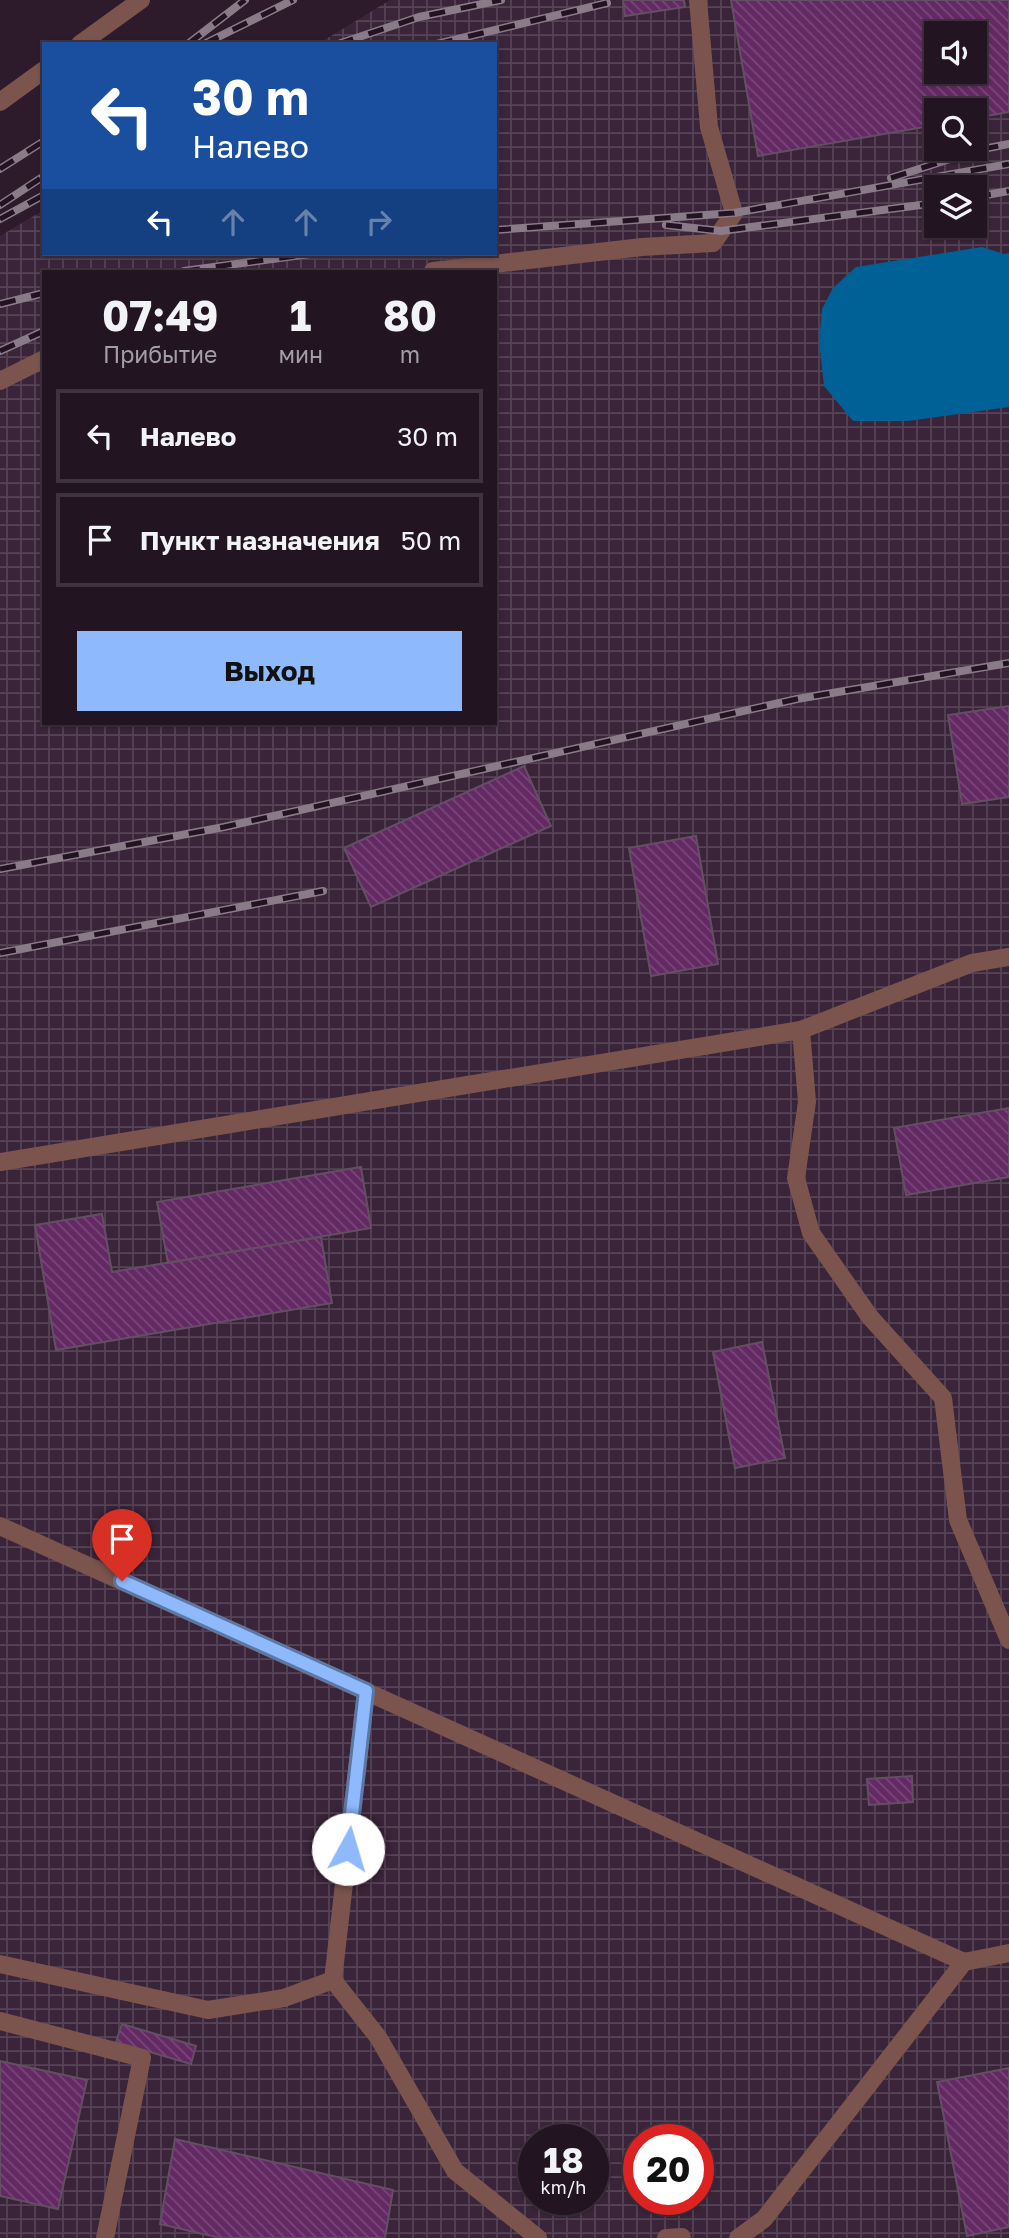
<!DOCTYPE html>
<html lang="ru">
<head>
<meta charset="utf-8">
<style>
	:root { --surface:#221421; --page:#2a1d2a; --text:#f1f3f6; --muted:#a29ea5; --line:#3f333f; --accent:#8eb9fc }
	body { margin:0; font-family:"Golos Text",sans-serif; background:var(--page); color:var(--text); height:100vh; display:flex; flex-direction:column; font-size:26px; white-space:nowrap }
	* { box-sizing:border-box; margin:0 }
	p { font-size:23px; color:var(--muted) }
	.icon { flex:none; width:38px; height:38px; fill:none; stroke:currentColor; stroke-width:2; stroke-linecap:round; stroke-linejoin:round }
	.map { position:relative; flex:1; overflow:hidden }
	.details { position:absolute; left:42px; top:270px; width:455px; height:455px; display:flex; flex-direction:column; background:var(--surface); border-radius:0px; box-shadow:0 2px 5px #0004,0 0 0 2px var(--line) }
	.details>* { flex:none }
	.guide { position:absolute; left:42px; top:42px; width:455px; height:214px; border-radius:0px; box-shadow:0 2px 5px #0004,0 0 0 2px var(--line); background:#1a4fa0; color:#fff; overflow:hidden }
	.tools { position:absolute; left:924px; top:21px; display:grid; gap:14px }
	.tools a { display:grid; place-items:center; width:63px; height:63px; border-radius:0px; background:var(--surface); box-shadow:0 2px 5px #0004,0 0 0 2px var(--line); font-size:35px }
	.speed { position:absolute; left:518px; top:2124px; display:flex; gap:14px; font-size:35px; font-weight:700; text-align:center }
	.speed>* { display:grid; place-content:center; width:91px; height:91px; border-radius:50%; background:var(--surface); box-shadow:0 2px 5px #0004,0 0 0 2px var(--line); line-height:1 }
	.speed small { font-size:18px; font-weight:400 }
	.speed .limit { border:10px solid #d22; background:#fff; color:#111 }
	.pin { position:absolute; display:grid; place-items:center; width:60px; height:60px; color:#fff; margin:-72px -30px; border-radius:50% 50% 50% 0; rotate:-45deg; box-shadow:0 0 7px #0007 }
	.pin .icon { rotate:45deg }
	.me { position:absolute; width:77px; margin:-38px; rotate:6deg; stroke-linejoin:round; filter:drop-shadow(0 0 5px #0008) }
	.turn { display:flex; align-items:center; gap:24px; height:147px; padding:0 35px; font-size:32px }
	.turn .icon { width:91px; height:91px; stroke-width:2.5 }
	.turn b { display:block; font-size:49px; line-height:60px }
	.lanes { display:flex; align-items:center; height:66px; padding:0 35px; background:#0003; justify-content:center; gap:35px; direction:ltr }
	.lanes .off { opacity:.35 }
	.eta { display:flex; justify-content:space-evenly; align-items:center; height:119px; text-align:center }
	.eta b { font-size:42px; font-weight:700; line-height:49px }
	.action { display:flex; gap:14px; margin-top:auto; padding:14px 35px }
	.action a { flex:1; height:80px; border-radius:0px; background:var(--accent); color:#111; font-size:28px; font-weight:700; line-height:80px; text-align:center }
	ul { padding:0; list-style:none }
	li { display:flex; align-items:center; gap:21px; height:94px; margin:0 14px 10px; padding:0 21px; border:4px solid var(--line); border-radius:0px }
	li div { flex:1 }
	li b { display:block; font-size:26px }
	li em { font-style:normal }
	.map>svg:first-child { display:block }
	.industrial { fill:url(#industrial-grid); fill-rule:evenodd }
	.water { fill:#006197 }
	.building { fill:url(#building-back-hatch); stroke:#634f63; stroke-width:2; fill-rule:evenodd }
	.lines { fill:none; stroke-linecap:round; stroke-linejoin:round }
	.service { stroke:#7a544d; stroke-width:18 }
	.rail-casing { stroke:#8a7b89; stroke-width:8 }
	.rail { stroke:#231222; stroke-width:5; stroke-dasharray:16; stroke-linecap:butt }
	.route-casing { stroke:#5c78a4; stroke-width:18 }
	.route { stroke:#8eb9fc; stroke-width:12 }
</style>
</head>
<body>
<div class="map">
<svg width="1009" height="2238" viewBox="0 0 1009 2238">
	<defs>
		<pattern id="industrial-grid" width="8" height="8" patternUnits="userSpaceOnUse" patternTransform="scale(1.75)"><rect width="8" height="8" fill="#3a2439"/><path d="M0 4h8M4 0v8" fill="none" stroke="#564355"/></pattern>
		<pattern id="building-back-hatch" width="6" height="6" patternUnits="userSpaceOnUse" patternTransform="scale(1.75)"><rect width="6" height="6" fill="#632963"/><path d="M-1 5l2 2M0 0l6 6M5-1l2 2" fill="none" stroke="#794779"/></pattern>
	</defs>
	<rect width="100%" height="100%" fill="#2d1b2c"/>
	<path class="industrial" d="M390,0h619v2238h-1009v-2002l44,-26v44h451v-210h-177zM936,33h39v39h-39zM936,110h39v39h-39zM936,187h39v39h-39zM44,271h451v452h-451zM534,2140h59v60h-59zM639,2140h59v60h-59z"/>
	<path class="water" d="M982,247l22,7 5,-1v154l-101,14h-55l-29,-35 -5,-45 3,-32 11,-21 23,-21z"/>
	<path class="building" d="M623,0h61l1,7 -60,9z
		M731,0h278v112l-34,6v-8h-39v15l-178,31zM936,33h39v39h-39z
		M1009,706v91l-47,7 -14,-89z
		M524,766l27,60 -180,81 -27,-59z
		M696,836l22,128 -67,12 -22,-128z
		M1009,1108v69l-103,18 -12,-67z
		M361,1167l10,61 -203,35 -11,-61z
		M102,1214l10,58 209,-35 11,66 -276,47 -21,-125z
		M762,1342l23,116 -50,10 -22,-116z
		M912,1776l1,26 -44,3 -2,-26z
		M122,2024l74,22 -5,18 -75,-22z
		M0,2061l87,19 -29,129 -58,-13z
		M1009,2068v159l-42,9 -30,-154z
		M175,2139l218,51 -8,48h-165l-60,-14z"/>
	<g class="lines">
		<path class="service" d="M80,44l61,-44
			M0,102l44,-32
			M433,271l209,-24 71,-4 21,-30 -25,-86 -11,-127
			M0,381l44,-22
			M1009,957l-37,6 -171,67 6,72 -11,76 15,55 59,84 73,81 15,122 51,120
			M0,1162l801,-132
			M0,1526l964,436 45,-9
			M366,1691l-33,289 45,57 77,134 83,67
			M0,1964l208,46 76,-12 49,-18
			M0,2021l142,37 -37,180
			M666,2238l16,-1
			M738,2238l26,-19 200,-257"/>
		<g class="rail-casing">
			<path id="rail" d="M188,44l57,-44
				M204,44l89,-44
				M338,44l81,-27 82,-17
				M437,44l170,-41
				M0,169l44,-28
				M891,178l87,-28 31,-6
				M975,197l34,-6
				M0,205l44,-29
				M0,219l44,-24
				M666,225l55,6 215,-28
				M495,230l239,-17 275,-49
				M184,271l126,-17
				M0,304l44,-11
				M0,351l44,-20
				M0,869l224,-42 573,-128 212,-36
				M0,953l323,-62"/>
		</g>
		<use href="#rail" class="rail"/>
	</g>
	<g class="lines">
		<g class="route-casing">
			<path id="route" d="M122,1581l244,110 -18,158"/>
		</g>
		<use href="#route" class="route"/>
	</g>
</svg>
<div class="tools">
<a><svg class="icon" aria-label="sound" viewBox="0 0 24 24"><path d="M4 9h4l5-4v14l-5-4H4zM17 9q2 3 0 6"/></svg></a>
<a><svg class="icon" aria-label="search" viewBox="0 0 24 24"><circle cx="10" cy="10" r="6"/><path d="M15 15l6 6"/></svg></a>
<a><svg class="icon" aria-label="layers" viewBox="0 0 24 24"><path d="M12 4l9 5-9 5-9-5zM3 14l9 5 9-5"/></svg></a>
</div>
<div class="speed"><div>18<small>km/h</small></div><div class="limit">20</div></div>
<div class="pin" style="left:122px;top:1581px;background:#d93025"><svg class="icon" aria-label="arrive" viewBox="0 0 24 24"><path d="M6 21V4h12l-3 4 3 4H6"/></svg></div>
<svg class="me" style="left:348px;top:1849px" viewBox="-20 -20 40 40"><circle r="19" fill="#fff"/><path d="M0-13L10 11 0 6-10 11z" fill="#8eb9fc"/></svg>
<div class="guide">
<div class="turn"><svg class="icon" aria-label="left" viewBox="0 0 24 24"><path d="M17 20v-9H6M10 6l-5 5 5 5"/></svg><div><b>30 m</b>Налево</div></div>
<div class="lanes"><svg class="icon" aria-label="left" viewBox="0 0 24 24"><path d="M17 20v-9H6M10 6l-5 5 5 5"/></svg><svg class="icon off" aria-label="ahead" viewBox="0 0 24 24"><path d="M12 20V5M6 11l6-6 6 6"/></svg><svg class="icon off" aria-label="ahead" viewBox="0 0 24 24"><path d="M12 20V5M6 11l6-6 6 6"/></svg><svg class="icon off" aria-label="right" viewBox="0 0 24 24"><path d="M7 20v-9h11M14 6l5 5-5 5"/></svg></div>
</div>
<section class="details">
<div class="eta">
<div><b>07:49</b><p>Прибытие</p></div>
<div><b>1</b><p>мин</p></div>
<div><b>80</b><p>m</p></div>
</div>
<ul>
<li><svg class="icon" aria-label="left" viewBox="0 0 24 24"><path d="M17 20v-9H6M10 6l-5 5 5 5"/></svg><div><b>Налево</b></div><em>30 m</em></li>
<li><svg class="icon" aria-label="arrive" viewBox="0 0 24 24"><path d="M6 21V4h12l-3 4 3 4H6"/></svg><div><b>Пункт назначения</b></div><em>50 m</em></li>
</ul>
<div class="action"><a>Выход</a></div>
</section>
</div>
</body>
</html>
